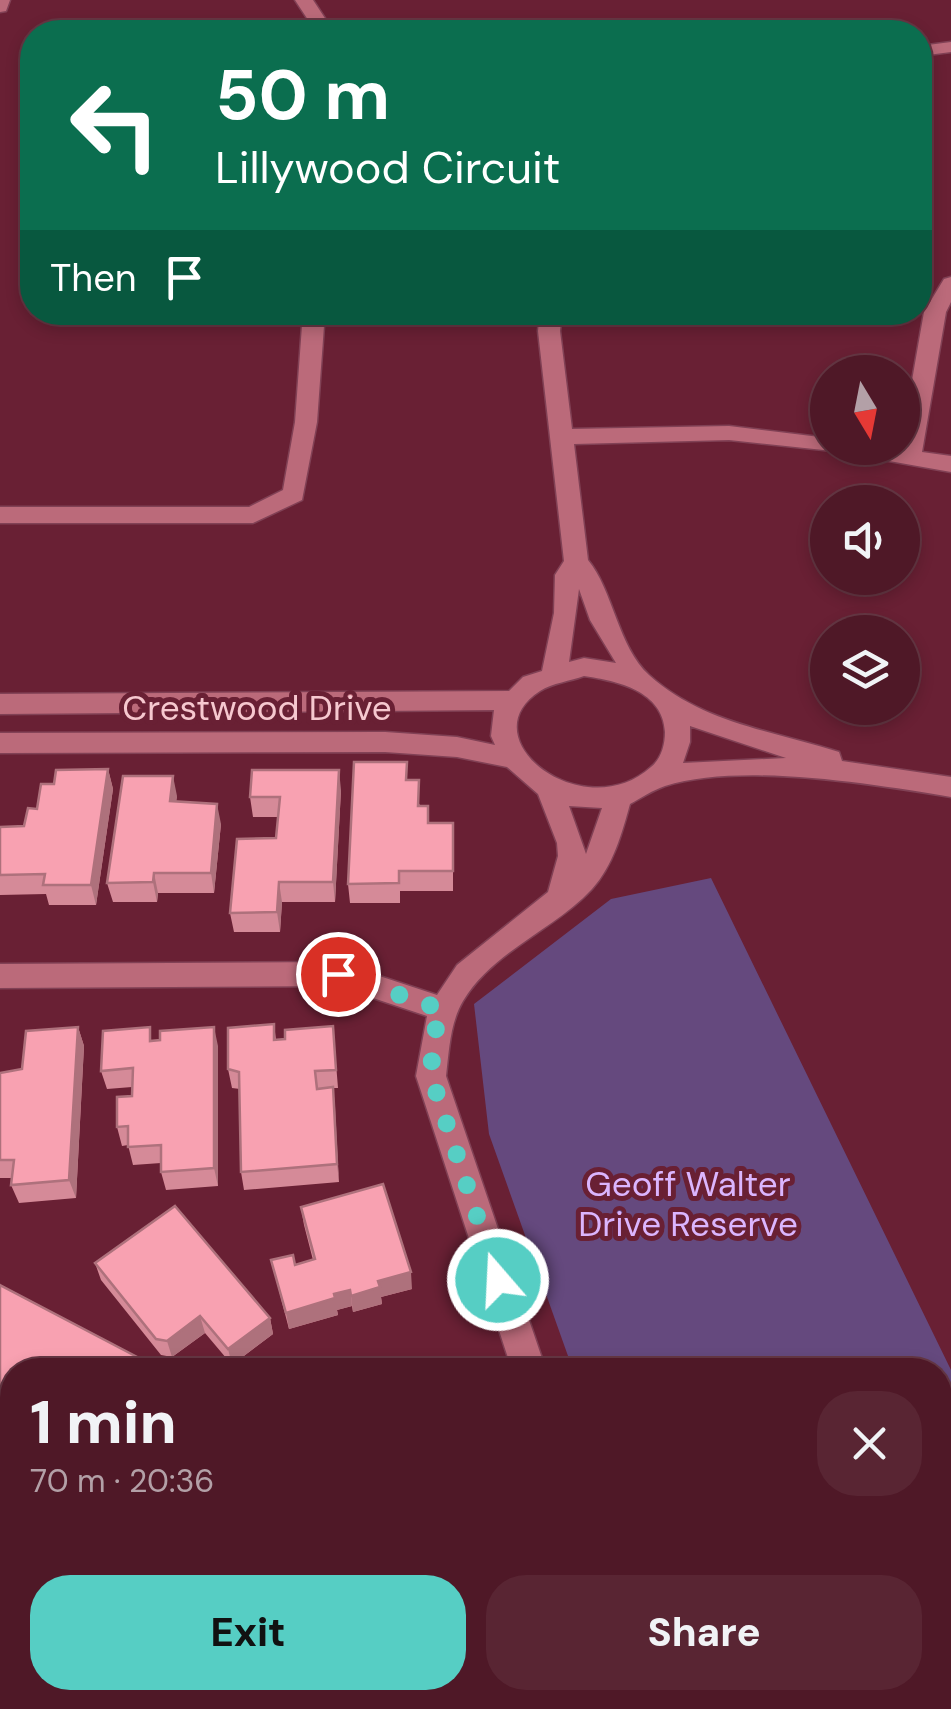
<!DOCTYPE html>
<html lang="en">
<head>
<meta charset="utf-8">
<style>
	:root { --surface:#4f1827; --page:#592533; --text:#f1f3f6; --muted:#b3a0a7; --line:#663744; --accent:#56cec4 }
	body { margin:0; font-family:"DM Sans",sans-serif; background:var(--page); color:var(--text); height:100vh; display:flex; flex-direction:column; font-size:38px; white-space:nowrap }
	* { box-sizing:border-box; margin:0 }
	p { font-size:32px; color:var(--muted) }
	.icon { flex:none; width:55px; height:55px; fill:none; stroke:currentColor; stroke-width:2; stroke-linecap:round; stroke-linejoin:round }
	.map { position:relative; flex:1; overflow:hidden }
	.panel { position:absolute; left:0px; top:1358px; width:952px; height:352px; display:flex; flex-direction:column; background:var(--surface); border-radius:40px 40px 0 0; box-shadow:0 5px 15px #0003,0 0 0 2px var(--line) }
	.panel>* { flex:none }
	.guide { position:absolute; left:20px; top:20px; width:912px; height:305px; border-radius:40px; box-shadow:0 5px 15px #0003,0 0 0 2px var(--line); background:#0b6e4f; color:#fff; overflow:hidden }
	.needle { width:65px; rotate:170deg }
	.fabs { position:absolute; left:810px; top:355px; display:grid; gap:20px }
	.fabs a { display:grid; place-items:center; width:110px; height:110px; border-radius:50%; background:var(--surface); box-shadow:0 5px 15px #0003,0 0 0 2px var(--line); font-size:50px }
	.pin { position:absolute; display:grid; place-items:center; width:85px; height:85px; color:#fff; margin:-42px; border:5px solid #fff; border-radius:50%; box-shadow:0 2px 10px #0007 }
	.me { position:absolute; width:110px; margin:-55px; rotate:341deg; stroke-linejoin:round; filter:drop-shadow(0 0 8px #0008) }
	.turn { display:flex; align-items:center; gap:35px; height:210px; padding:0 30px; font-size:45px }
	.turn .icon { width:130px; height:130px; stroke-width:2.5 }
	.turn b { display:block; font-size:70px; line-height:85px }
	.then { display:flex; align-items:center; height:95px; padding:0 30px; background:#0003; gap:20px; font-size:38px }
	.round { display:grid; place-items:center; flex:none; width:105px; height:105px; border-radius:40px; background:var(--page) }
	.headline { display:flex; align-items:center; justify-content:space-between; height:170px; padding:0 30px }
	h1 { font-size:60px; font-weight:800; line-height:75px }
	.button { display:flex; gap:20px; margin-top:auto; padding:20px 30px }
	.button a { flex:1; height:115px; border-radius:40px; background:var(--accent); color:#111; font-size:40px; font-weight:800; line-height:115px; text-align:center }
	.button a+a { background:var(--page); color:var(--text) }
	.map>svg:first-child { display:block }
	.green { fill:#65497e }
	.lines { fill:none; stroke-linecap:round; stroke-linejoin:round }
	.minor-casing { stroke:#814155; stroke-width:3 }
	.minor { fill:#bb6a7a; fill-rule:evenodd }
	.wall { fill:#d58a98 }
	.shaded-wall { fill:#ae717c }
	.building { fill:#f8a1b1; stroke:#ae717c; stroke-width:2.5 }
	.route { stroke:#56cec4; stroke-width:18; stroke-dasharray:0 32.4 }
	.labels { text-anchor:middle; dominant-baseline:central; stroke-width:10; stroke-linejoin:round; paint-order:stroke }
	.street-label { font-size:35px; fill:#f6c8cf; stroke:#692034 }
	.park-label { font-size:35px; fill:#dbb5fe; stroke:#692034 }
</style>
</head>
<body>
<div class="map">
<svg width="951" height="1709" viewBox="0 0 951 1709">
	<rect width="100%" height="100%" fill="#692034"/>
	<path class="green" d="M711,878l240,492v339h-257l-4,-11h250v-328h-367l-84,-236 -15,-130 137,-105z"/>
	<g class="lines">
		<g class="minor-casing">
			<path id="minor" d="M0,0h10l-4,11 -6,1z
				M295,0h18l21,32h-18z
				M951,42v10l-31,4v-10z
				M951,277v25l-5,10 -24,140 29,4v16l-118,-21 -104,-11 -155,4 14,116c25,30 30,87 61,115 53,48 124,56 190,77l3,9 109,16v20c-79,-13 -210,-35 -286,-11 -12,4 -24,12 -35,18 -8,29 -17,62 -38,85 -38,41 -99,62 -129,112 -13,22 -14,50 -17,75l100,294h-34l-96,-294 11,-60 -90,-30 -337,2v-24l337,-2 100,33 20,-30 91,-73 10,-36 -1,-13 -19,-49 -31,-27 -50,-10 -72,-5 -385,1v-20l385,-1 72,5 38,8 -4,-9 3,-26 -494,4v-20l509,-3 14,-14 19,-6 12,-58 1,-38 9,-14 -26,-230 2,-19h22l-2,19 12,98 157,-3 99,12v10l72,1 24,-137 20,-33zM579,589l11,31 26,43 -32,-5 -15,4zM584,676c34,5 79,15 81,56 0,13 -4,27 -14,35 -68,61 -184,-29 -111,-76 12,-8 31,-10 44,-15zM690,726l96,32 -103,5 7,-21zM569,806l33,2 -16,46z
				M303,312h22l-8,110 -15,78 -49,23h-253v-16h249l34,-17 12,-68z
				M613,1698h37l4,11h-38z"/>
		</g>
		<use href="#minor" class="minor"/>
	</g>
	<path class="wall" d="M108,769l5,20 -17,116h-47l-3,-11 -46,1v-68l24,-1 30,-42z
		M407,780l22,43h24v68h-53v12h-50l-2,-19z
		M341,790l-6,112h-53l-2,30h-46l-4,-19 46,-75 2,-21h-25l-3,-20z
		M177,796l-1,5 45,23 -7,69h-56l-1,9h-44l-6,-19z
		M274,1024l2,16 9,-1 48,-13 5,62h-5l6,94 -95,8 -3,-18 -1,-83 -8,-1 -4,-19z
		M78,1027l6,19 -8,152 -57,5 -8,-18 1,-7h-12v-105l22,-4z
		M153,1041l65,5v140l-52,4 -5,-18v-9l-28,2 -5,-20 -6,1 -5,-19 15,-31v-9l-25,2 -6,-18z
		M301,1207l111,82 -31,8 1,7 -29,8 -1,-6 -15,4 1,5 -49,14 -18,-69 24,5 18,-5 -9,-35z
		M95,1263l175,55 3,16 -41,31 -27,-32 -33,24 -11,-2 -60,-75z
		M0,1285l12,85v74l-12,-7z
		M12,1498v81l-12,1v-80z"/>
	<path class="shaded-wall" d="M108,769l5,20 -17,116 -5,-20z
		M339,770l2,20 -6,112 -2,-20z
		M173,776l4,20 -3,25 -4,-20z
		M217,804l4,20 -7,69 -3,-20z
		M154,873l4,20 -1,9 -4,-20z
		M279,882l3,20 -2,30 -3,-20z
		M78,1027l6,19 -8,152 -7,-18z
		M214,1027l4,19v140l-4,-18z
		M333,1087l2,19 4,76 -2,-18z
		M411,1272l1,17 -31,8 1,7 -29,8 -2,-16 27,-15z
		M350,1290l2,16 -15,4 1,5 -49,14 -3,-16 48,-19z
		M200,1316l5,17 -33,24 -5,-16z
		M270,1318l3,16 -41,31 -4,-16z
		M274,1698h9l-5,11h-9z
		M323,1698h34l-31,9z
		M503,1698l-1,11h-36z"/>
	<path class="building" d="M354,762h53l-1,18h13l-1,26h10v17h25v48h-54v12l-51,1z
		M108,769l-17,116h-48l2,-11 -45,1v-48l24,-1 4,-18 9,1 4,-25h13l2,-14z
		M252,770h87l-6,112h-54l-2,30 -47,1 7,-74 39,-1 4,-41h-30z
		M123,776h50l-3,25 47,3 -6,69h-57l-1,9 -46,1z
		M274,1024v16l11,-1v-9l48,-4 3,44 -21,1 2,18 16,-2 4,77 -96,8 -2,-100 -11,-3v-41z
		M78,1027l-9,153 -58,5 3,-25h-14v-87l22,-4 4,-38z
		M150,1027v14l10,-1v-9l54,-4v141l-53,4v-27l-33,2v-21l-11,1v-30l15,-1 1,-28 -32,3 2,-40z
		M383,1184l28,88 -33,9 2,6 -29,9 -1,-6 -16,4 1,4 -49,15 -15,-53 22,-5 2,10 20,-6 -14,-52z
		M175,1206l95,112 -42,31 -28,-33 -33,25 -11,-2 -61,-76z
		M0,1285l162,85h-150v64l-12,-7z
		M12,1498v66l-12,2v-66z
		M155,1698h119l-5,11h-120z
		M427,1698h76l-37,11h-36z"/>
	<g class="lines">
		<path class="route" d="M338,974l103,35 -8,31 -2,36 67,204"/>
	</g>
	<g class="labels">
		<g class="street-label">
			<text x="257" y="708">Crestwood Drive</text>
		</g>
		<g class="park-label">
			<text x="688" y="1184">Geoff Walter<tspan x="688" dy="40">Drive Reserve</tspan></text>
		</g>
	</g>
</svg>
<div class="fabs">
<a><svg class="needle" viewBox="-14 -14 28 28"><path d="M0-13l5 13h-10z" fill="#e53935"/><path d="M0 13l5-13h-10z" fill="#b3a0a7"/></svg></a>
<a><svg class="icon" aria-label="sound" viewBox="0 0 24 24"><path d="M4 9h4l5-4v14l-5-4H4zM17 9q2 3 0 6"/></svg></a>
<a><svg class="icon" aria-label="layers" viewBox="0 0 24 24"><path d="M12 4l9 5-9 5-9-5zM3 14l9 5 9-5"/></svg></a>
</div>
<div class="pin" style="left:338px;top:974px;background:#d93025"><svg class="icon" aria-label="arrive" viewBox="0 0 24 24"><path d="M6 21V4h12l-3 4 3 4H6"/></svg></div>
<svg class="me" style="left:498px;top:1280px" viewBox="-20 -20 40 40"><circle r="17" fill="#56cec4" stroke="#fff" stroke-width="3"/><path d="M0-11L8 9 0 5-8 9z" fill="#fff"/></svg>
<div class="guide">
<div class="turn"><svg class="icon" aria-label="left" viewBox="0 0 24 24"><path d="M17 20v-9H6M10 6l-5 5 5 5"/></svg><div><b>50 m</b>Lillywood Circuit</div></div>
<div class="then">Then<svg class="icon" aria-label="arrive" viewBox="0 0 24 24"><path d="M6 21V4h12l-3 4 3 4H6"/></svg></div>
</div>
<section class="panel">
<div class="headline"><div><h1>1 min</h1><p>70 m · 20:36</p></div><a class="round"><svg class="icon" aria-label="close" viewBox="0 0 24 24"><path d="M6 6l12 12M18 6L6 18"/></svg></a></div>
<div class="button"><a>Exit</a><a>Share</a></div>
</section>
</div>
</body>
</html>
